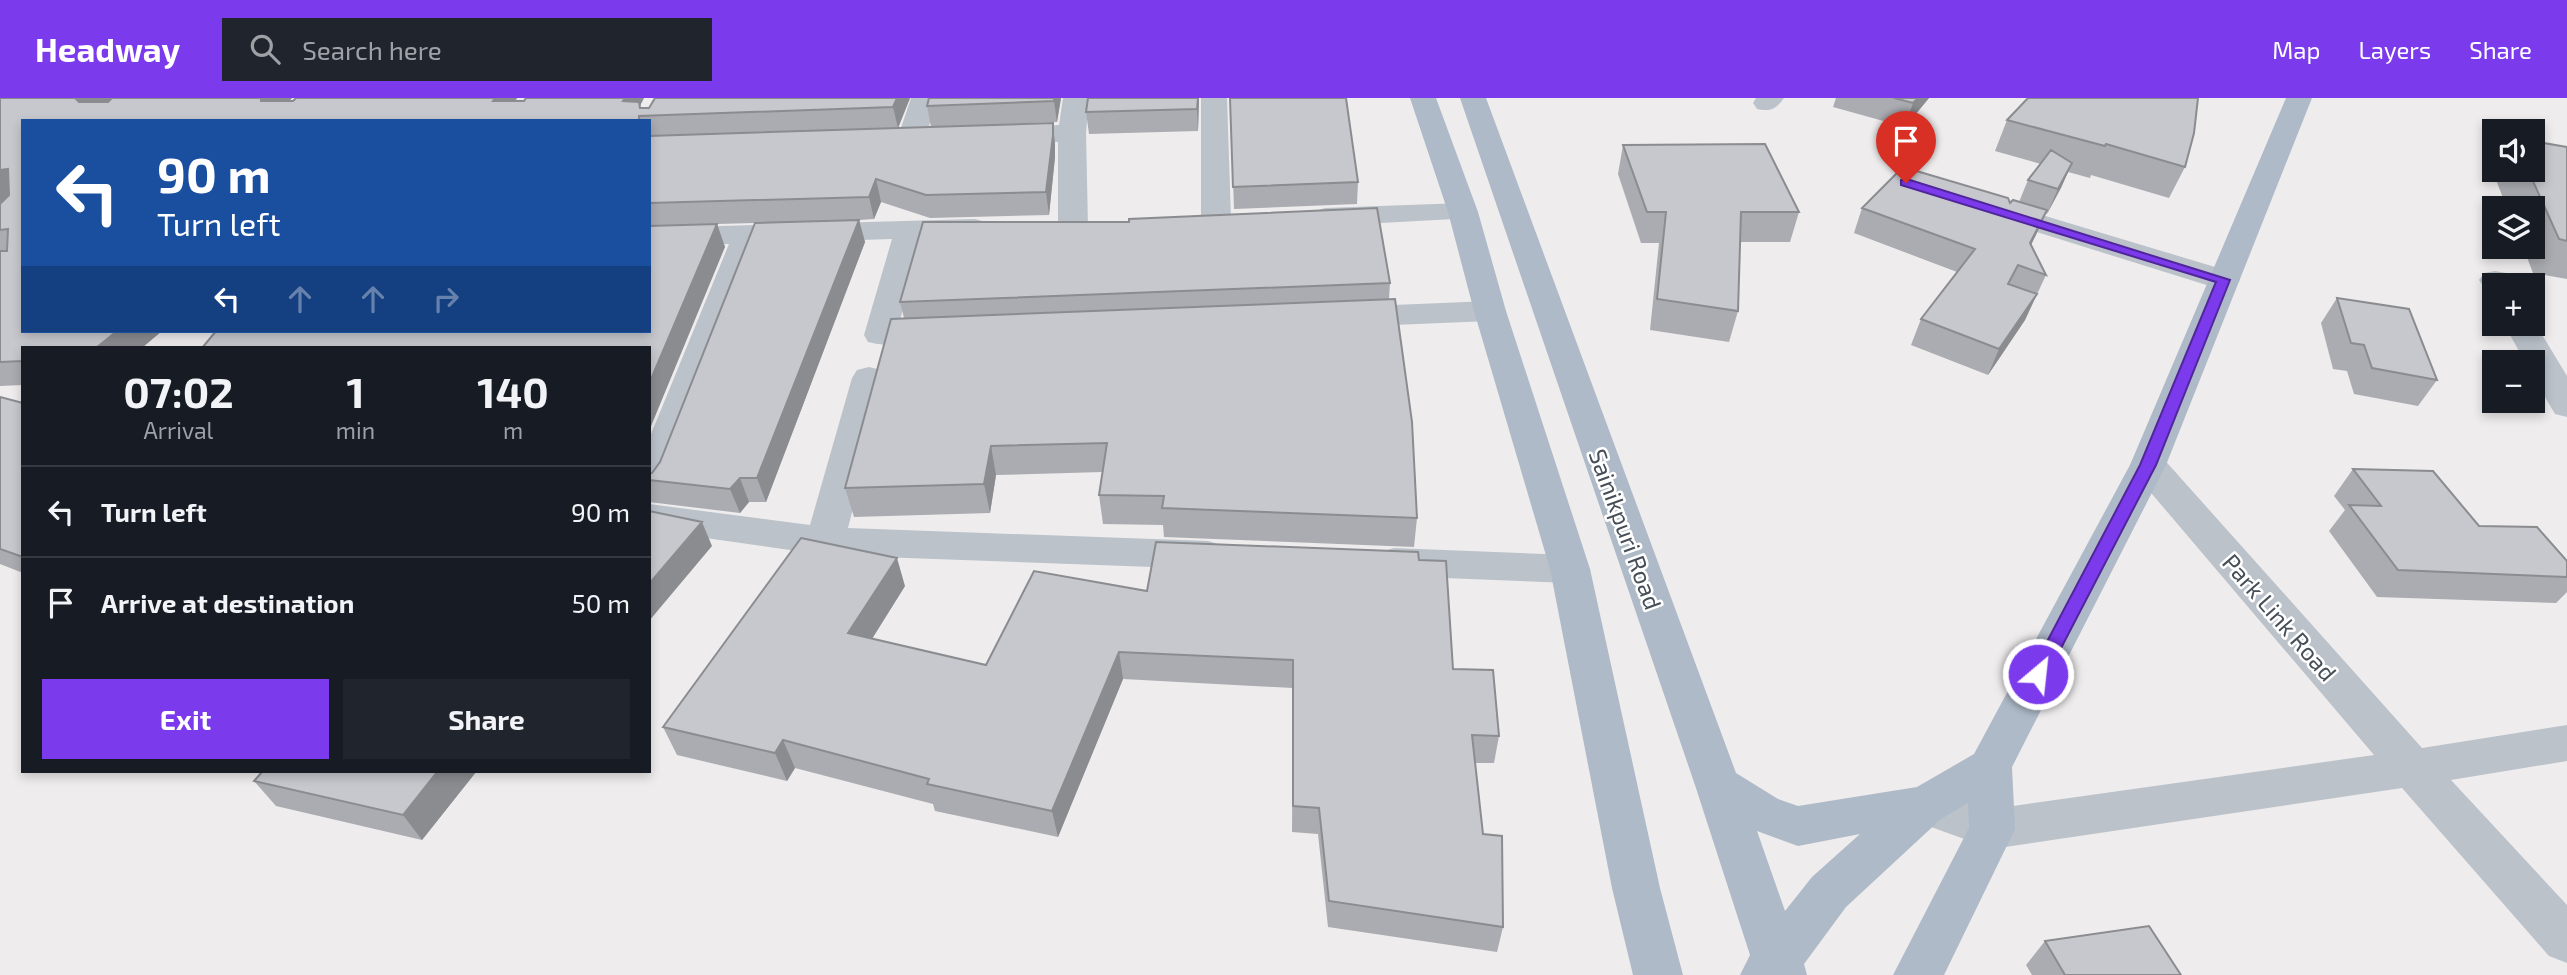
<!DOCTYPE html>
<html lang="en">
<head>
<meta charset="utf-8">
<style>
	:root { --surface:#171b24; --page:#20242c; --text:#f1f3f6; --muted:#9ea1a6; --line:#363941; --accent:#7c3aed }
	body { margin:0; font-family:"Exo 2",sans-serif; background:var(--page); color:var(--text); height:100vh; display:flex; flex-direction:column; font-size:26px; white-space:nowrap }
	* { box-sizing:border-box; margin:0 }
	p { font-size:23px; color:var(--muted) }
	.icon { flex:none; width:38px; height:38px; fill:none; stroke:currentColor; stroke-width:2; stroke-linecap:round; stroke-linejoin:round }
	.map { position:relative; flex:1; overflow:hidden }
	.side { position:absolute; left:21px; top:248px; width:630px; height:427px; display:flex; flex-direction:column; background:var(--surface); border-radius:0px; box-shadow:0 4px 10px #0003 }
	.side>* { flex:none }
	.banner { position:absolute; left:21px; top:21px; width:630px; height:214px; border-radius:0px; box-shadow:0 4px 10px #0003; background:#1a4fa0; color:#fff; overflow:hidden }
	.tools { position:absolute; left:2482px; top:21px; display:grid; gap:14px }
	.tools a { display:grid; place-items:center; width:63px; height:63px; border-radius:0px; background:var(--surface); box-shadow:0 4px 10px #0003; font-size:35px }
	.pin { position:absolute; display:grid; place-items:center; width:60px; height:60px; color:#fff; margin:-72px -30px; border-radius:50% 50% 50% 0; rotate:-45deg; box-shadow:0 0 7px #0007 }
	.pin .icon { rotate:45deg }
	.me { position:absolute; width:77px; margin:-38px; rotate:28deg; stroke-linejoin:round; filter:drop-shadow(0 0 5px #0008) }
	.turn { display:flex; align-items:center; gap:24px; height:147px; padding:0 21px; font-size:32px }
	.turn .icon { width:91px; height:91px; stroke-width:2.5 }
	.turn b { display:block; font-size:49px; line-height:60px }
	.lanes { display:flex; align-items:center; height:66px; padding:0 21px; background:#0003; justify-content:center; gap:35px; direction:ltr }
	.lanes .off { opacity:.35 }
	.eta { display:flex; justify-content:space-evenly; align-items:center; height:119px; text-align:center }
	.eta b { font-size:42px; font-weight:700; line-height:49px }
	.action { display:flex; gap:14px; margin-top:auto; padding:14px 21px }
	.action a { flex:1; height:80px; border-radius:0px; background:var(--accent); color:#fff; font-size:28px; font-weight:700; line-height:80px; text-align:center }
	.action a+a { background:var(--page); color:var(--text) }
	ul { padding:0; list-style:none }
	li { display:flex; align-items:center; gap:21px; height:91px; padding:0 21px; border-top:2px solid var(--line) }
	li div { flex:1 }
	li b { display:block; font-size:26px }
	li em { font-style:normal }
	header { display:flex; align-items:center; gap:42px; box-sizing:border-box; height:98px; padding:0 35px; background:var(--accent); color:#fff }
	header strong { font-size:33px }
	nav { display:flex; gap:38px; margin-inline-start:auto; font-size:24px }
	.search { width:490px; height:63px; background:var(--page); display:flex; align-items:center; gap:18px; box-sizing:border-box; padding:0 24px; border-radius:0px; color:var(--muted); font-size:26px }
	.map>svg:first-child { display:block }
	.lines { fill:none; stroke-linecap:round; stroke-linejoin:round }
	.minor { fill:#bbc2ca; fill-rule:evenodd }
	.major { fill:#aebac8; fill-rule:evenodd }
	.wall { fill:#abacb1 }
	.shaded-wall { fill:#8b8c90 }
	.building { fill:#c7c8ce; stroke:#8b8c90; stroke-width:2 }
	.route { fill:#7c3aed; stroke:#51269a; stroke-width:2 }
	.labels { text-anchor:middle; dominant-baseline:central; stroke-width:5; stroke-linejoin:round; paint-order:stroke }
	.street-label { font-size:24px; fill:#464e57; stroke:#fff }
</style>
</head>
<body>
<header>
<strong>Headway</strong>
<div class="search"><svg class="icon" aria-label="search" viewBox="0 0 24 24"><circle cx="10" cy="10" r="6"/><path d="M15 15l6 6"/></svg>Search here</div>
<nav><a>Map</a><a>Layers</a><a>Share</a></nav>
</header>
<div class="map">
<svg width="2567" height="877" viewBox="0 0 2567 877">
	<rect width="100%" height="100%" fill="#eeecec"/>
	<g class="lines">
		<path class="minor" d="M911,0h26l-12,42 -4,6 -10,2 -10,-2 -4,-6z
			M1063,0h26l-3,35 2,94 -4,6 -11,3 -11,-3 -4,-6v-85l-58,2 -10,-2 -4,-6 4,-6 69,-5z
			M1201,0h26l4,121 -5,6 -10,3 -10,-3 -5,-6z
			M1756,0h28c-8,11 -14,14 -27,11l-4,-6z
			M1992,102l243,73 5,7 -5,7 -11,2 -11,-2 -231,-72 -5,-6 5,-6z
			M1463,105l10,3 5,6 -5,6 -148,8 -10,-3 -5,-6 5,-6 10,-3z
			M975,121l11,3 4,6 -4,6 -64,4 -23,86 40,-1 12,3 4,7 -4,7c-25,6 -58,8 -83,2l-4,-7 28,-96 -132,4 -92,242 -6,9 -13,4v-59l80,-195 -80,2v-18z
			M2495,173l11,2 8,12h-20v8l-7,-1 -8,-12 5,-7z
			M1490,203l11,3 5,7 -5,7 -11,3 -145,6 -11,-3 -5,-7 5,-7 11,-3z
			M2532,220l35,58v41l-12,-3 -23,-39v-13h-7l-21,-38h28z
			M869,269l12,3 5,8 -38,150 360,13 14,4 6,10 -6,10 -14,4 -383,-14 -176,-25v-26l161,21 42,-147 5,-8z
			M2148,355l13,3 261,292 145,-23v36l-116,19 116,125v58l-18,-7 -147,-168 -410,61 -83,-30 -7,-14 7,-14 16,-5 67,23 382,-54 -239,-281 -5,-9 5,-9z
			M1394,450l176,7 14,4 6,10 -6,10 -14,4 -176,-7 -14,-4 -6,-10 6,-10z"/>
		<path class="major" d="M1410,0h26l42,114 28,99 84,258 70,319 23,87h-50l-21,-87 -62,-319 -76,-258 -26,-99z
			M1460,0h26l250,675 42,26 20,7 119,-19 57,-33 156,-289 156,-367h26l-146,367 -154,302 3,62 -71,146h-51l76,-147 -1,-25 -27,16 -95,88 -42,57 3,11h-67l10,-20 -55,-170zM1757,733l41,15 62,-12 -48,43 -27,34z"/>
	</g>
	<path class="wall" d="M0,0h292l-3,3h4l3,-3h221l-2,3 125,5 1,2 269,-10 -12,30 33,-1 -4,-21 134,-8 -4,24 -52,2 48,-1 2,22v12l-6,58 -119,3 -49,-16 -7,17 -15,1 6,22 -99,260h-17l-9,11 -91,-11v-28l3,-1 8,-11 95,-239 -38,1 8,23 -76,84v-210h-626v264l-23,1z
		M1088,0h111l-1,33 -109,3 -3,-22z
		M1230,0l128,84 -1,22 -123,5z
		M1836,0h93l-24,29 -72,-20z
		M2028,0l157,69 -16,31 -78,-23 -1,3 -22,-6 -21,42 -1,-1 -15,32 15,30 -21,45 -37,55 -77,-30 10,-26 36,-47 -103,-39 8,-25 148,-5 9,-1 9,-22 13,-16 -46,-13 12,-31z
		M1623,47l176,67 -9,30h-50l-2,69 -9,31 -79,-12 9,-87h-18l-23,-69z
		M2567,49v132l-34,-6 -10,-26h9v-39h-25l-15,-38 2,-3v3h38z
		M1390,185l-1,16 28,219 -3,29 -250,-10 -1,-12 -60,-1 -4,-29 3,-23 -106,3 -6,38 -136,4 -9,-29 59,-170 -4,-16z
		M2337,200l100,82 -19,26 -64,-12 -7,-23 -14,-2 -12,-46z
		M0,299l23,6v170l-23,-9z
		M2353,371l126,57 88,35v31l-11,11 -179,-6 -48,-66 16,-21 -11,-14z
		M1419,462l34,109 46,67 -5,27h-19l8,71 20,93 -6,25 -169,-25 -10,-93 -26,-2 1,-144 -170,-9 -65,158 -123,-26 -2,-7 -138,-36 -8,13 -110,-26 -14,-28 242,-141 -33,53 114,26 161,-74z
		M476,674l-54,68 -146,-34 -22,-25z
		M2045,843l136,34h-149l-6,-10z"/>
	<path class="shaded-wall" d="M77,0h35l-21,23 -15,-22z
		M261,0h31l-19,21 -12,-18z
		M495,0h22l-13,23 -11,-20z
		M625,0h19l-4,8 4,10 -21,-15z
		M897,0h13l-12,30 -5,-21z
		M1054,0h7l-4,24 -3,-21z
		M1198,0h1l-1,33 -1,-22z
		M1918,0h11l-24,29 8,-24z
		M1053,25l2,22v12l-6,58 -3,-23z
		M2072,65l-11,25 -14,26 11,-25z
		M8,71l15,19 -23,17v-35z
		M876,81l5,23 -7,17 -5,-22z
		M2047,112l-11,25 -17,33 11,-25z
		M859,122l6,22 -99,260 -9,-24z
		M717,126l8,23 -76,184v-47z
		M2037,196l-12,26 -37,55 11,-26z
		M117,233h45l-20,17h-46z
		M991,348l5,29 -6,38 -6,-29z
		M740,380l9,24 -9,11 -10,-24z
		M702,424l10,24 -63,75v-37z
		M897,460l8,28 -47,75 -10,-28z
		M1119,554l4,27 -65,158 -6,-26z
		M783,642l12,28 -8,13 -12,-28z
		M437,674h39l-54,68 -19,-25z"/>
	<path class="building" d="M0,0h77l-1,1 3,3h29l4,-4h149v3h32l3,-3h199l-2,3h31l2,-3h99l-2,3 16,1 1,6h9l6,-10h242l-4,9 -254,9v5h-616v210h94l-21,17h-73v13l-23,1v-111h7l1,-22 -8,1v-26l9,-9 -1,-26 -8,1z
		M929,0h125v3l-127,5z
		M1088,0h110l-1,11 -111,3z
		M1230,0h116l12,84 -125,5z
		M1894,0h24l-5,5z
		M2028,0h170l-4,35 -9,34 -79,-23 -1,2 -98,-26z
		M1053,25v12l-7,57 -120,3 -50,-16 -7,18 -220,6v-67z
		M2532,43l35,6v94l-8,-2 -31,-69h4z
		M1765,46l34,68h-58l-3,99 -81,-12 9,-87h-19l-24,-67z
		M2051,52l21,13 -14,26 -30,-9z
		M1903,69l105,31 2,5 3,-3 34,10 -17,33 16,32 -28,-10 -10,19 29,10 -38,55 -78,-30 54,-70 -113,-41z
		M1377,110l13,75 -490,19 23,-80h206v-3z
		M859,122l-102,258h-17l-10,11 -81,-9v-6l3,-1 8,-11 95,-239z
		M717,126l-68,160v-36h-447l14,-17h433v-105z
		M2337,200l72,11 28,71 -65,-12 -8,-23 -13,-2z
		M1395,201l17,123 5,96 -255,-10 2,-12 -65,-1 8,-52 -116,3 -7,38 -139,4 46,-169z
		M0,299l23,6v154l-23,-8z
		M2353,371l80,2 46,55 58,1 30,34v16l-169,-7 -49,-65 32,1z
		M649,413l53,11 -53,62z
		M801,440l96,20 -49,75 138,32 48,-94 113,20 9,-49 262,10 1,8 27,1 7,108 40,1 6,66 -27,-1 11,99 19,2 1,91 -174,-26 -10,-93 -26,-2v-146l-174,-8 -67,159 -125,-27 2,-5 -146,-39 -8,13 -112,-26z
		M262,674h175l-34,43 -149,-34z
		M2149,828l32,49h-116l-20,-34z"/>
	<path class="route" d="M1901,82h9l320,100 -74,185 -111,214h-13l-2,-5 110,-209 76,-183 -315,-97z"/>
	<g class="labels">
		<g class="street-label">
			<text transform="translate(1626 431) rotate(70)">Sainikpuri Road</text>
			<text transform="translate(2280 519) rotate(49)">Park Link Road</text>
		</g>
	</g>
</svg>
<div class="tools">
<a><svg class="icon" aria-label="sound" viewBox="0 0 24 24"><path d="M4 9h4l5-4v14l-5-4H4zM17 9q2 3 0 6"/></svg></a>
<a><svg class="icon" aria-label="layers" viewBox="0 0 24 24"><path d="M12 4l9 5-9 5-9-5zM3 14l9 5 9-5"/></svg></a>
<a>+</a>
<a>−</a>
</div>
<div class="pin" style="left:1906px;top:85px;background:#d93025"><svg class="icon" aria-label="arrive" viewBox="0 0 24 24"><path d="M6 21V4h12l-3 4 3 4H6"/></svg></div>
<svg class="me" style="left:2038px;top:576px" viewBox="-20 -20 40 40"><circle r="17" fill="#7c3aed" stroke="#fff" stroke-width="3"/><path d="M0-11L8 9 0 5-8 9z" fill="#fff"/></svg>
<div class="banner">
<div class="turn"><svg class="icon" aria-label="left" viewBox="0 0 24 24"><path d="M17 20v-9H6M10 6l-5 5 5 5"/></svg><div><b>90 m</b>Turn left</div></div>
<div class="lanes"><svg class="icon" aria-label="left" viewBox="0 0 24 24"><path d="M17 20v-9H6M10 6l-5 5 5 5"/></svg><svg class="icon off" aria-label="ahead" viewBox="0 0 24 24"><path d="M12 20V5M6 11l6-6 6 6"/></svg><svg class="icon off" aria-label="ahead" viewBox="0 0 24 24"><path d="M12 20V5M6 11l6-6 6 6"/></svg><svg class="icon off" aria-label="right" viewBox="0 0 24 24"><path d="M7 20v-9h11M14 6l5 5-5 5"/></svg></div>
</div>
<section class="side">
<div class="eta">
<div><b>07:02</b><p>Arrival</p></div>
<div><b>1</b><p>min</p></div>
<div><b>140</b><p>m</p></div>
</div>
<ul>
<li><svg class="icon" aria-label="left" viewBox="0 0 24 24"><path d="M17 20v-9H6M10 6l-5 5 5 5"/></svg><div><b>Turn left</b></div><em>90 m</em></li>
<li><svg class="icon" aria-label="arrive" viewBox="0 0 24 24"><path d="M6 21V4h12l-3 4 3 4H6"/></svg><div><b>Arrive at destination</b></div><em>50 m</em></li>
</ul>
<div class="action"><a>Exit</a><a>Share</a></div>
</section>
</div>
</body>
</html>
